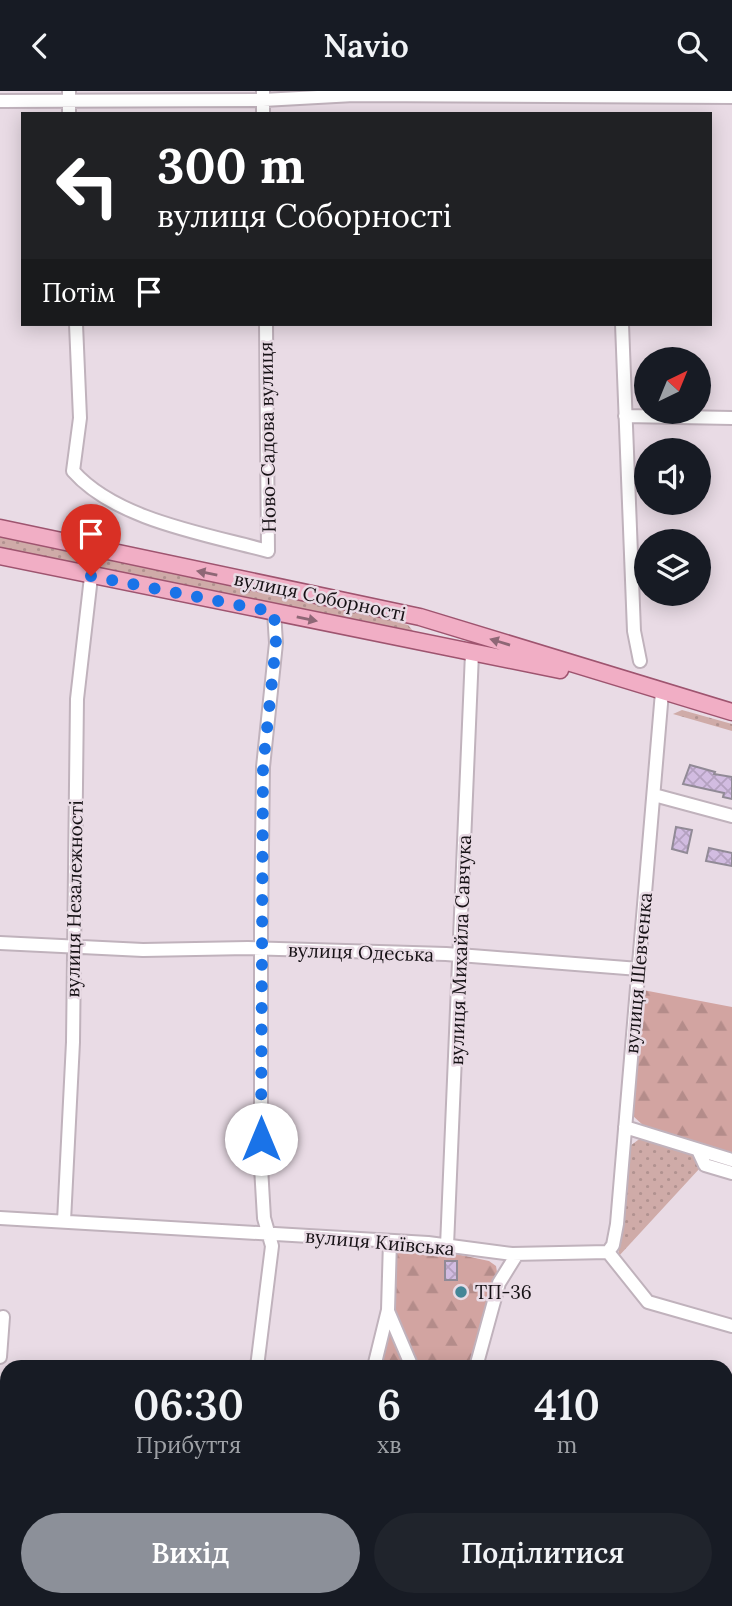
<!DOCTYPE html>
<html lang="uk">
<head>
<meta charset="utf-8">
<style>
	:root { --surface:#171b24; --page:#20242c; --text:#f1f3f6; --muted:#9ea1a6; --accent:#8c9099 }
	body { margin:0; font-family:Lora,serif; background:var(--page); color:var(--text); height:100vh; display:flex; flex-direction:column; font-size:26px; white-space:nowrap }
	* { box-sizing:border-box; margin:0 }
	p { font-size:23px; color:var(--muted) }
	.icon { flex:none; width:38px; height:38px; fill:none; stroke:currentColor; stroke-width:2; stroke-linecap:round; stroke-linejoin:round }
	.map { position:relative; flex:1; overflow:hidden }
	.details { position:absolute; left:0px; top:1269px; width:733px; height:247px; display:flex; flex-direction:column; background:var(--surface); border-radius:21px 21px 0 0; box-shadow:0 4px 18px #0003 }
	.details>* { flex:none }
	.banner { position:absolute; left:21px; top:21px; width:691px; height:214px; border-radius:0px; box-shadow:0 4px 18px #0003; background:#202124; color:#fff; overflow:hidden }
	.needle { width:46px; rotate:43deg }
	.fabs { position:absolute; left:634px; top:256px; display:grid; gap:14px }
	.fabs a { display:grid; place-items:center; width:77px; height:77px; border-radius:50%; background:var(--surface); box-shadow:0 4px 18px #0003; font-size:35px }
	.pin { position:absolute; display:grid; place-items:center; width:60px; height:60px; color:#fff; margin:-72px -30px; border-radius:50% 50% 50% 0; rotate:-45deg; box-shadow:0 0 7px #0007 }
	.pin .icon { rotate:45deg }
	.me { position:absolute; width:77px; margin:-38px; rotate:0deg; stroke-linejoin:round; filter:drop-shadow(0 0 5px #0008) }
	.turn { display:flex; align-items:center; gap:24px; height:147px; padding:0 21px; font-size:32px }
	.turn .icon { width:91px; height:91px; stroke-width:2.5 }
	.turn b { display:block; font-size:49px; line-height:60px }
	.then { display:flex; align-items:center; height:66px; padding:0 21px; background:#0003; gap:14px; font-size:26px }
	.eta { display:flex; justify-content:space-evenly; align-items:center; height:119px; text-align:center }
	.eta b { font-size:42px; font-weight:600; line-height:49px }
	.cta { display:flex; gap:14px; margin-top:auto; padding:14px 21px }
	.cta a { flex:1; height:80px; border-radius:42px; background:var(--accent); color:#fff; font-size:28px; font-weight:600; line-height:80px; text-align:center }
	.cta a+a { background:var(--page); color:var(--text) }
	header { display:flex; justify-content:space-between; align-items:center; height:91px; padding:0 21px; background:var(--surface); font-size:32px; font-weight:600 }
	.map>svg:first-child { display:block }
	.green { fill:url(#green-dots) }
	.forest { fill:url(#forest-firs) }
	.building { fill:url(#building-cross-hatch); stroke:#918a96; stroke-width:2 }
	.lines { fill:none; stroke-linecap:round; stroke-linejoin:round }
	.minor-casing { stroke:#c0b2bc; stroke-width:16 }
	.major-casing { stroke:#9e546f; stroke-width:19 }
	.minor { stroke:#fff; stroke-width:12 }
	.major { stroke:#f1aec5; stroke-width:16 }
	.oneway { fill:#8e6776 }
	.route { stroke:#1a73e8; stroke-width:12; stroke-dasharray:0 21.6 }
	.poi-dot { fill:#448697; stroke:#e9dbe5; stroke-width:2.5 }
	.labels { text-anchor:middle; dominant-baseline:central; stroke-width:5; stroke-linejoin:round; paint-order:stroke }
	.street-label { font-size:19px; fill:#161115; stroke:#e9dbe5 }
	.poi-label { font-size:19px; fill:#161115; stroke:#e9dbe5; text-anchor:start }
</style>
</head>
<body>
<header><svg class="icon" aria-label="back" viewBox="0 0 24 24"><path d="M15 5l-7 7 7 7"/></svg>Navio<svg class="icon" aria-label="search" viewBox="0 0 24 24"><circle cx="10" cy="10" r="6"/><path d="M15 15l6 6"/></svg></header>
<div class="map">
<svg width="732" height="1515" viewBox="0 0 732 1515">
	<defs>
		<pattern id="green-dots" width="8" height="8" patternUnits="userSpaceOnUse" patternTransform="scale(1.75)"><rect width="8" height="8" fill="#cfaba8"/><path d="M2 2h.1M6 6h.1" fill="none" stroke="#b19290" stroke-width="1.8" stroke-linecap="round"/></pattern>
		<pattern id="forest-firs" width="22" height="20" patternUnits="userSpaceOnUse" patternTransform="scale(1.75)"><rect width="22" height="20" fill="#d2a4a1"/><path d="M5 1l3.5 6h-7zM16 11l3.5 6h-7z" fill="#b48c8a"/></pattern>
		<pattern id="building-cross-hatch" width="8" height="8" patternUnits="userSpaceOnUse" patternTransform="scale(1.75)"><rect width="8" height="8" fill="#d2bce1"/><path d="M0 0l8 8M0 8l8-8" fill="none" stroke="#b4a1c0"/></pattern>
	</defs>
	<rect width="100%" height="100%" fill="#e9dbe5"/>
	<path class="green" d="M0,443l85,20 192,38 131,33 5,6 -1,3 -412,-85z
		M682,619l50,14v7l-59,-17z
		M642,1046l50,14 8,17 -82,89 12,-111z"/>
	<path class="forest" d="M643,899l89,17v147l-87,-27 -13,-12z
		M396,1155l32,2 61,13 7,5 1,6 -26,95h-94l15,-112z
		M341,1509h66l-2,6h-65z"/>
	<path class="building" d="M690,674l25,7 -1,2 18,3v22l-9,-2 1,-4 -41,-9z
		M676,736l16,3 -5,23 -15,-4z
		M709,757l23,5v13l-26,-5z
		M445,1170h12v19h-12z"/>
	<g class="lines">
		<g class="minor-casing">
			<path id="minor" d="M69,0v23
				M263,0v23
				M0,10l263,-1 91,-5 378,2
				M76,233l4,94 -7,53c43,49 133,63 195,80l-2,-227
				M622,233l12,307 6,30
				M625,325l107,2
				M654,704l78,21
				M0,852l143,7 105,-2 198,6 193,15
				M625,1036l107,33
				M698,1059l7,15 27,8
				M0,1127l428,25 84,11 96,-2 40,50 84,24
				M64,1130l9,-179 4,-343 14,-122
				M447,1155l25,-593
				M608,1161l5,-7 4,-21 45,-532
				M388,1220l24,56
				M0,1266l3,-40
				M257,1276l15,-121 -8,-28 -3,-51v-239l2,-161 13,-124 -2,-31
				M374,1276l14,-57 2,-69
				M476,1276l23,-84 18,-29
				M0,1365l7,1
				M726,1369l6,2
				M0,1507l7,1
				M350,1508l1,7
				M719,1508l13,4
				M183,1515l1,-7
				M410,1515l1,-7"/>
		</g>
		<g class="major-casing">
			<path id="major" d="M0,437l420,89 312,95
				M0,465l560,114"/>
		</g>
		<use href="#minor" class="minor"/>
		<use href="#major" class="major"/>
	</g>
	<defs><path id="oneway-solid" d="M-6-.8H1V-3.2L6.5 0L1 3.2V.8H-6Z" transform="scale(1.75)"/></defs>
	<g class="oneway">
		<use href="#oneway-solid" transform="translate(207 482) rotate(-169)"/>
		<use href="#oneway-solid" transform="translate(307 528) rotate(12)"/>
		<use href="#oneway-solid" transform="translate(500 551) rotate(-163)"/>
	</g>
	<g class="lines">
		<path class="route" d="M91,485l183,36 2,31 -13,124 -2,372"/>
	</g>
	<circle class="poi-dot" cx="461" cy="1201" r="7"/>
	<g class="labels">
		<g class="street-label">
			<text transform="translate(267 346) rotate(-91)">Ново-Садова вулиця</text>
			<text transform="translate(320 505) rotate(12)">вулиця Соборності</text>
			<text transform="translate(74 808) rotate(-89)">вулиця Незалежності</text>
			<text transform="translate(460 859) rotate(-88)">вулиця Михайла Савчука</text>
			<text transform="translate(361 861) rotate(2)">вулиця Одеська</text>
			<text transform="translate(638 882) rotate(-85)">вулиця Шевченка</text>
			<text transform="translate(380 1151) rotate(5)">вулиця Київська</text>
		</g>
		<g class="poi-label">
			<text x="475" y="1201">ТП-36</text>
		</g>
	</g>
</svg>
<div class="fabs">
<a><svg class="needle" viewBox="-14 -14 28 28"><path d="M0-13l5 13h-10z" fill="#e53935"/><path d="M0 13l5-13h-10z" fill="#9ea1a6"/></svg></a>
<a><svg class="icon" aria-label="sound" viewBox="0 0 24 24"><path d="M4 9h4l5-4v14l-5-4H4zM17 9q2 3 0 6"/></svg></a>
<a><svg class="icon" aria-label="layers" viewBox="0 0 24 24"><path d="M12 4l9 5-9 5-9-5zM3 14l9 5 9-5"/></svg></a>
</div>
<div class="pin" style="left:91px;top:485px;background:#d93025"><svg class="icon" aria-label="arrive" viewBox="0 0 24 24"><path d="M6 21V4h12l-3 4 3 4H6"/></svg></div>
<svg class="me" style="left:261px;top:1048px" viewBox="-20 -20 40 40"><circle r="19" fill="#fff"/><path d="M0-13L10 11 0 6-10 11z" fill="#1a73e8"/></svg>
<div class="banner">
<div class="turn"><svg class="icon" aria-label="left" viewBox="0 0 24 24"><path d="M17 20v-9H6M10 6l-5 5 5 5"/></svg><div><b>300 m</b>вулиця Соборності</div></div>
<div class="then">Потім<svg class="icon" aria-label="arrive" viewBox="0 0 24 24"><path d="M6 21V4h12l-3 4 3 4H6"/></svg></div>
</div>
<section class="details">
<div class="eta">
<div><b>06:30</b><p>Прибуття</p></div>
<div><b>6</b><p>хв</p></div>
<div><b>410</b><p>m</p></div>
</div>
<div class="cta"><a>Вихід</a><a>Поділитися</a></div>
</section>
</div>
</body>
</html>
